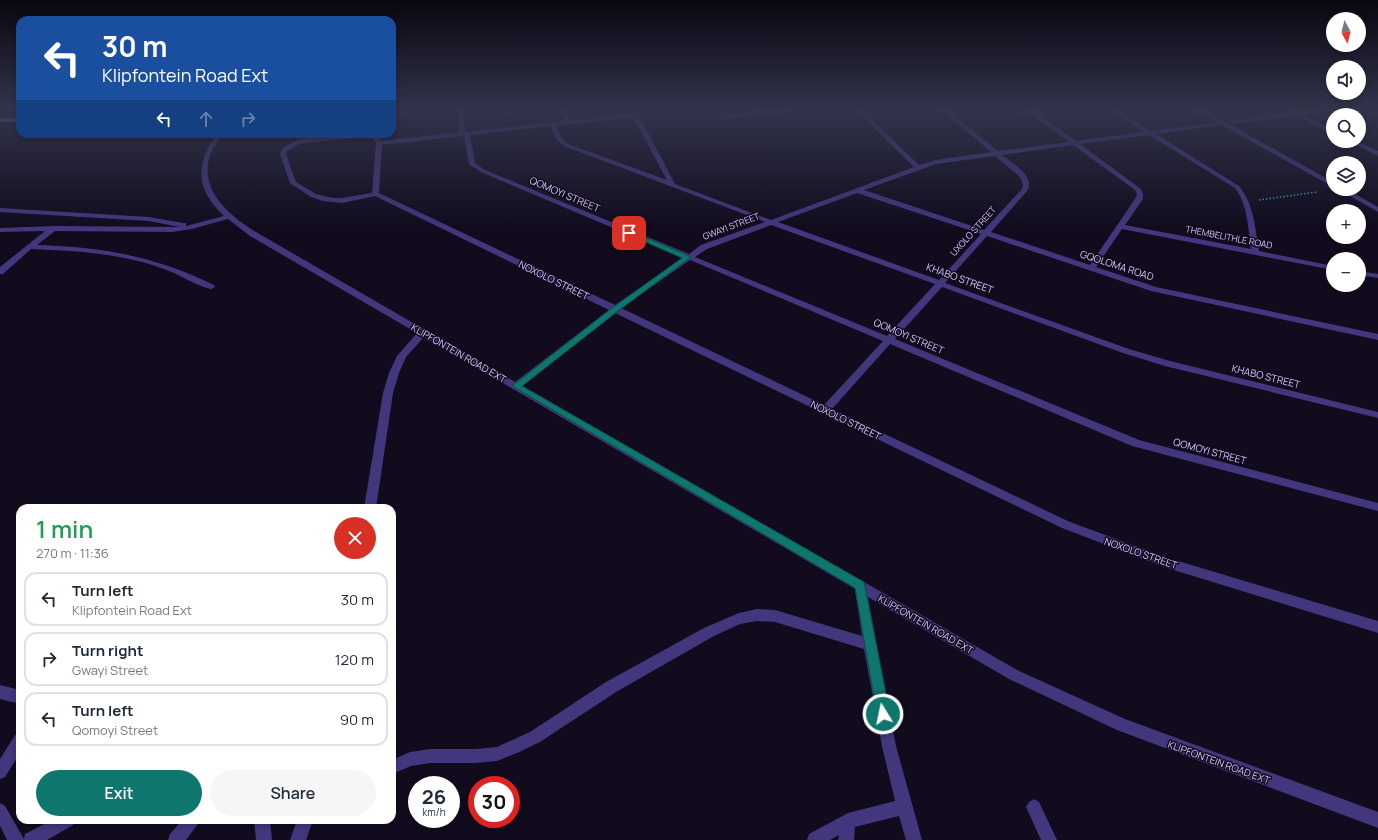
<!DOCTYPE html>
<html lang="en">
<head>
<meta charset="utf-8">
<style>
	:root { --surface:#fff; --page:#f6f6f7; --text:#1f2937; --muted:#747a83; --line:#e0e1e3; --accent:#0f766e }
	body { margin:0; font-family:Manrope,sans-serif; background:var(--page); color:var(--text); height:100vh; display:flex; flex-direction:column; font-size:15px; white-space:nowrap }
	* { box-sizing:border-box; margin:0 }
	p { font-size:13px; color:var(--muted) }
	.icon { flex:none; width:22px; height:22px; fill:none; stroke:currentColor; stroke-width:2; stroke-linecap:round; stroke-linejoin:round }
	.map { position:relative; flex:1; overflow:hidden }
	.side { position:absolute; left:16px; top:504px; width:380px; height:320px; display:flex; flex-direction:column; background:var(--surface); border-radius:12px; box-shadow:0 2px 6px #0003 }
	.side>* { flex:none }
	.guide { position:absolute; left:16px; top:16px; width:380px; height:122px; border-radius:12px; box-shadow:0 2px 6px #0003; background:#1a4fa0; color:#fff; overflow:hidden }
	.needle { width:26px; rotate:173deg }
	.fabs { position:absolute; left:1326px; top:12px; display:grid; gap:8px }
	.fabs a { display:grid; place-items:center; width:40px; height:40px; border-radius:50%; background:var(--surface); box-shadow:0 2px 6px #0003; font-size:20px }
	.speed { position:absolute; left:408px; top:776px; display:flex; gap:8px; font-size:20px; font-weight:700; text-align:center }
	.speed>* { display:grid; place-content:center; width:52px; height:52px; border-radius:50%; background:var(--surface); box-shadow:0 2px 6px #0003; line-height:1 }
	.speed small { font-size:10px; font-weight:400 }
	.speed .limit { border:6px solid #d22; background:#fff; color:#111 }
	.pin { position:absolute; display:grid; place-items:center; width:34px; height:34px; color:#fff; margin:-17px; border-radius:8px; box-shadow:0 2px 6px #0006 }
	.me { position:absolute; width:44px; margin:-22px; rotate:350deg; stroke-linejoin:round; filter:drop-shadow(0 0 3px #0008) }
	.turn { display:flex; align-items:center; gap:14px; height:84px; padding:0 20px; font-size:18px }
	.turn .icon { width:52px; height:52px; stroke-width:2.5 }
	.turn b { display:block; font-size:28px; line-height:34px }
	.lanes { display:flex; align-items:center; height:38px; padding:0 20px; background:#0003; justify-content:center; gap:20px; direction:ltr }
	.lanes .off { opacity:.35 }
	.round { display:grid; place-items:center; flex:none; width:42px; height:42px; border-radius:21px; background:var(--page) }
	.head { display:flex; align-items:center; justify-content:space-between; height:68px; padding:0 20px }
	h1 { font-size:24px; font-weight:600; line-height:30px; color:#1e9e55 }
	.action { display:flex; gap:8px; margin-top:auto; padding:8px 20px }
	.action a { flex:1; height:46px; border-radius:24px; background:var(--accent); color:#fff; font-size:16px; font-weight:600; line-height:46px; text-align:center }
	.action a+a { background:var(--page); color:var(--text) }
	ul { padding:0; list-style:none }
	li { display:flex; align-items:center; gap:12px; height:54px; margin:0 8px 6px; padding:0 12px; border:2px solid var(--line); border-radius:12px }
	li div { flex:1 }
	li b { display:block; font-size:15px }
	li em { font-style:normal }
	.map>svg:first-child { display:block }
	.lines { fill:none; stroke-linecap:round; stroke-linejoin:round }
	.path { stroke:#2ba5af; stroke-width:1.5; stroke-dasharray:1.5 2; stroke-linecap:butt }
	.minor { fill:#42367d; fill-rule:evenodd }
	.major { fill:#d64fff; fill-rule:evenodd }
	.route { fill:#0f766e; stroke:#0a4d48 }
	.labels { text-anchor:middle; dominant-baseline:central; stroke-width:3; stroke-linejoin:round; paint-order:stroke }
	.far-street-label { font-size:9px; fill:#d6c8ff; stroke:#110b1d }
	.street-label { font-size:10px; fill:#d6c8ff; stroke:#110b1d }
</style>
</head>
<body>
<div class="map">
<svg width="1378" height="840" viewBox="0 0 1378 840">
	<rect width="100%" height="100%" fill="#110b1d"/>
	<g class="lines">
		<path class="path" d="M1259,200l58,-8"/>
		<path class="minor" d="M457,110h6l2,22 99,-11 -4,-11h6l4,11 58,-7 9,3 6,6 32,61 96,36 143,-53 -58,-57h6l57,55 16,-5 56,-8 -50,-42h7l50,41 71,-9 -43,-32h7l43,31 68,-9 -34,-22h7l34,21 66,-9 -21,-12h7l21,12 71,-11 33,-1 -25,5 30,15v4l-37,-18 -67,8 104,58v5l-111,-62 -66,9 83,52c15,18 16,42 20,65l74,15v4l-211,-41 -26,38 60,20 222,47v6l-227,-49 -164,-55 -42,47 184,66 41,12 208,51v6l-213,-52 -42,-13 -181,-66 -47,52 244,101 239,63v8l-246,-65 -242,-102 -58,65 238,113 95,35 213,64v12l-214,-66 -102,-39 -447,-215 -92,73 496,285 106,48 253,93v16l-261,-98 -108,-51 -141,-82 28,149 26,94h-16l-7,-24 -44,11 -1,13h-16l1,-5 -9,5h-23l2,-6 39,-21 47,-12 -13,-55 -18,-97 -89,-27 -18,-1 -17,3 -26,12 -98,56 -76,50 -23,11 -20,8 -21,2h-46l-19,3 -19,8v-14l18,-8 20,-3h46l21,-2 33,-15 76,-50 98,-54 35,-15 18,-4 18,1 87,26 -7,-47 -431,-252 -18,20 -7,16 -6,20 -17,115h-12l19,-115 6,-20 8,-17 20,-23 -167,-97 -22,-17 -36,10 -20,3 -117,-1 -18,14c66,2 117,11 177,40l1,2 -4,2c-15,-3 -32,-15 -47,-20 -43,-16 -88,-18 -133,-20l-28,25h-3v-7l45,-36 -45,1v-4l54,-2 126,1 -31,-6 -149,-9v-4l149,9 34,6h3v3l38,-10c-29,-27 -29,-52 -7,-82h6c-4,7 -11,14 -13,21 -11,36 19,60 46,77l259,150 94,-72 -234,-114 -33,7 -19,-2 -12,-4 -21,-14 -10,-29 2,-5c4,-3 9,-6 13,-8 12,-5 70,-9 82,-6l4,6 78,-9zM628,118l5,1 4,5 30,56 -99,-36 -6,-6 -6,-12zM550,126l6,13 8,7 201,76 -64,23 -12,9 -204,-84 -10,-7 -5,-28zM1149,135l86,53c13,17 13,41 16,61l-126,-24 18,-26v-5l-2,-5 -61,-45zM464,136l5,28 12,8 203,86 -69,47 -236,-112 3,-48zM361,137l12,1 3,5 -4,50 -30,5h-9l-17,-4 -20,-12 -10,-28 1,-3 13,-7zM1073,145l62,45 2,4 -2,5 -45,66 -99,-33 36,-41c9,-15 -15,-28 -25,-36zM995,156l25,21 3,8 -1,4 -38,41 -120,-40 72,-26zM857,193l124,41 -42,46 -161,-58zM771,225l164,59 -48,52 -192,-79 12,-8zM690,260l193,81 -59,64 -203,-97z
			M770,110h17l-3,2 -61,8 -3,-2 3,-2z
			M1349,141h8l21,10v5z
			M1338,189h8l32,18v5z
			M1359,271l19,3v4l-19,-3z
			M0,685l20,5v14l-20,-5z
			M20,733v20l-15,24 -5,2v-20l15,-24z
			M1034,799l5,3 18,38h-16l-15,-33 3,-5z
			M0,803l5,3 19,33 1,-5 27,-14h24l-3,5 -26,15h-40l-7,-14z
			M182,820h18l-3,5 -11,15h-18l2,-6z
			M254,820h16l2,20h-16z
			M297,820h16l-7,20h-16z"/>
		<path class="major" d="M0,118h20v4h-20z"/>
	</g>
	<linearGradient id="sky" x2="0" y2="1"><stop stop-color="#090610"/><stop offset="0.48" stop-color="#32344c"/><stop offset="1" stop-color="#32344c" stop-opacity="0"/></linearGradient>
	<rect width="1378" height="228" fill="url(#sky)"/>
	<path class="route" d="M627,231h4l60,26 -73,54 -96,75 342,196 26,132 -2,5 -5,1 -4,-1 -2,-5 -22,-126 -343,-202 100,-78 70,-50 -55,-24z"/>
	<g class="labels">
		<g class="far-street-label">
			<text transform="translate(731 226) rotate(-21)">GWAYI STREET</text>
			<text transform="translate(973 231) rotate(-48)">UXOLO STREET</text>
			<text transform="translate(1229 237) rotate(11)">THEMBELITHLE ROAD</text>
		</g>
		<g class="street-label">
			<text transform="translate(565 194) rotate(23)">QOMOYI STREET</text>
			<text transform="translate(1117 265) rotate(18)">GQOLOMA ROAD</text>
			<text transform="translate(960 278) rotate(20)">KHABO STREET</text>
			<text transform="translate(554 280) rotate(26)">NOXOLO STREET</text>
			<text transform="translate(909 336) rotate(23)">QOMOYI STREET</text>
			<text transform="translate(459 353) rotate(30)">KLIPFONTEIN ROAD EXT</text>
			<text transform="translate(1266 376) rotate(14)">KHABO STREET</text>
			<text transform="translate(846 420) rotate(26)">NOXOLO STREET</text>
			<text transform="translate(1210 451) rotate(15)">QOMOYI STREET</text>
			<text transform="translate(1141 553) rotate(19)">NOXOLO STREET</text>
			<text transform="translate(926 624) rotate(30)">KLIPFONTEIN ROAD EXT</text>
			<text transform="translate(1219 762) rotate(20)">KLIPFONTEIN ROAD EXT</text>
		</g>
	</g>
</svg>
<div class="fabs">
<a><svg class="needle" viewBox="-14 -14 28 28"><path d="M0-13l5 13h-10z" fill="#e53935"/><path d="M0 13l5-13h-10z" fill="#747a83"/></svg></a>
<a><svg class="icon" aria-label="sound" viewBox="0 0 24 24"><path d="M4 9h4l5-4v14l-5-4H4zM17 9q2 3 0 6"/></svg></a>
<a><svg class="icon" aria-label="search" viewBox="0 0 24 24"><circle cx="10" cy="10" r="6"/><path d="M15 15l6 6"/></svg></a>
<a><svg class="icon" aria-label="layers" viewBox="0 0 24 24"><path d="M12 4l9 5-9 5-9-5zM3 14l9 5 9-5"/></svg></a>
<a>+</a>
<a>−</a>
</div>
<div class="speed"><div>26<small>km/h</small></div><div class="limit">30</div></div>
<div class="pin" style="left:629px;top:233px;background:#d93025"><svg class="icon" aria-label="arrive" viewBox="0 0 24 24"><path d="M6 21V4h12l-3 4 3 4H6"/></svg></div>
<svg class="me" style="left:883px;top:714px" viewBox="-20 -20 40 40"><circle r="17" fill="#0f766e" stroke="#fff" stroke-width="3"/><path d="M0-11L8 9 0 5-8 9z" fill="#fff"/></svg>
<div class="guide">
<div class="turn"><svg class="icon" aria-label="left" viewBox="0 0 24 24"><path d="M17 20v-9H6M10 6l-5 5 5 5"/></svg><div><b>30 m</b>Klipfontein Road Ext</div></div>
<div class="lanes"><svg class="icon" aria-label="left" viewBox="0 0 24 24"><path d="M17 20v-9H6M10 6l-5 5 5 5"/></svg><svg class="icon off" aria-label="ahead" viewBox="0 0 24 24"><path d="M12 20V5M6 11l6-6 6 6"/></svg><svg class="icon off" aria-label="right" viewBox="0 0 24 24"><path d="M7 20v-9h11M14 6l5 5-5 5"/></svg></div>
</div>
<section class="side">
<div class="head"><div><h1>1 min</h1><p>270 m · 11:36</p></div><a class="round" style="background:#d93025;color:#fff"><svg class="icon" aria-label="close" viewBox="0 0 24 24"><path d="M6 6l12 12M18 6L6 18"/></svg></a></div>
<ul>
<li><svg class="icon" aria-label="left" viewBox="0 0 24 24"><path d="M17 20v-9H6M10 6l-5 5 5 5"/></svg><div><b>Turn left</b><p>Klipfontein Road Ext</p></div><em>30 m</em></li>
<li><svg class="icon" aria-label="right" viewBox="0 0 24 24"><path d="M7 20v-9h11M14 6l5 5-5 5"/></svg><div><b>Turn right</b><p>Gwayi Street</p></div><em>120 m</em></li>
<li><svg class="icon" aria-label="left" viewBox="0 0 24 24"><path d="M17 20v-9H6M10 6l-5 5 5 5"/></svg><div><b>Turn left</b><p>Qomoyi Street</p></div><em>90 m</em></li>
</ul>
<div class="action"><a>Exit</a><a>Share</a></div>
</section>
</div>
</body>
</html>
